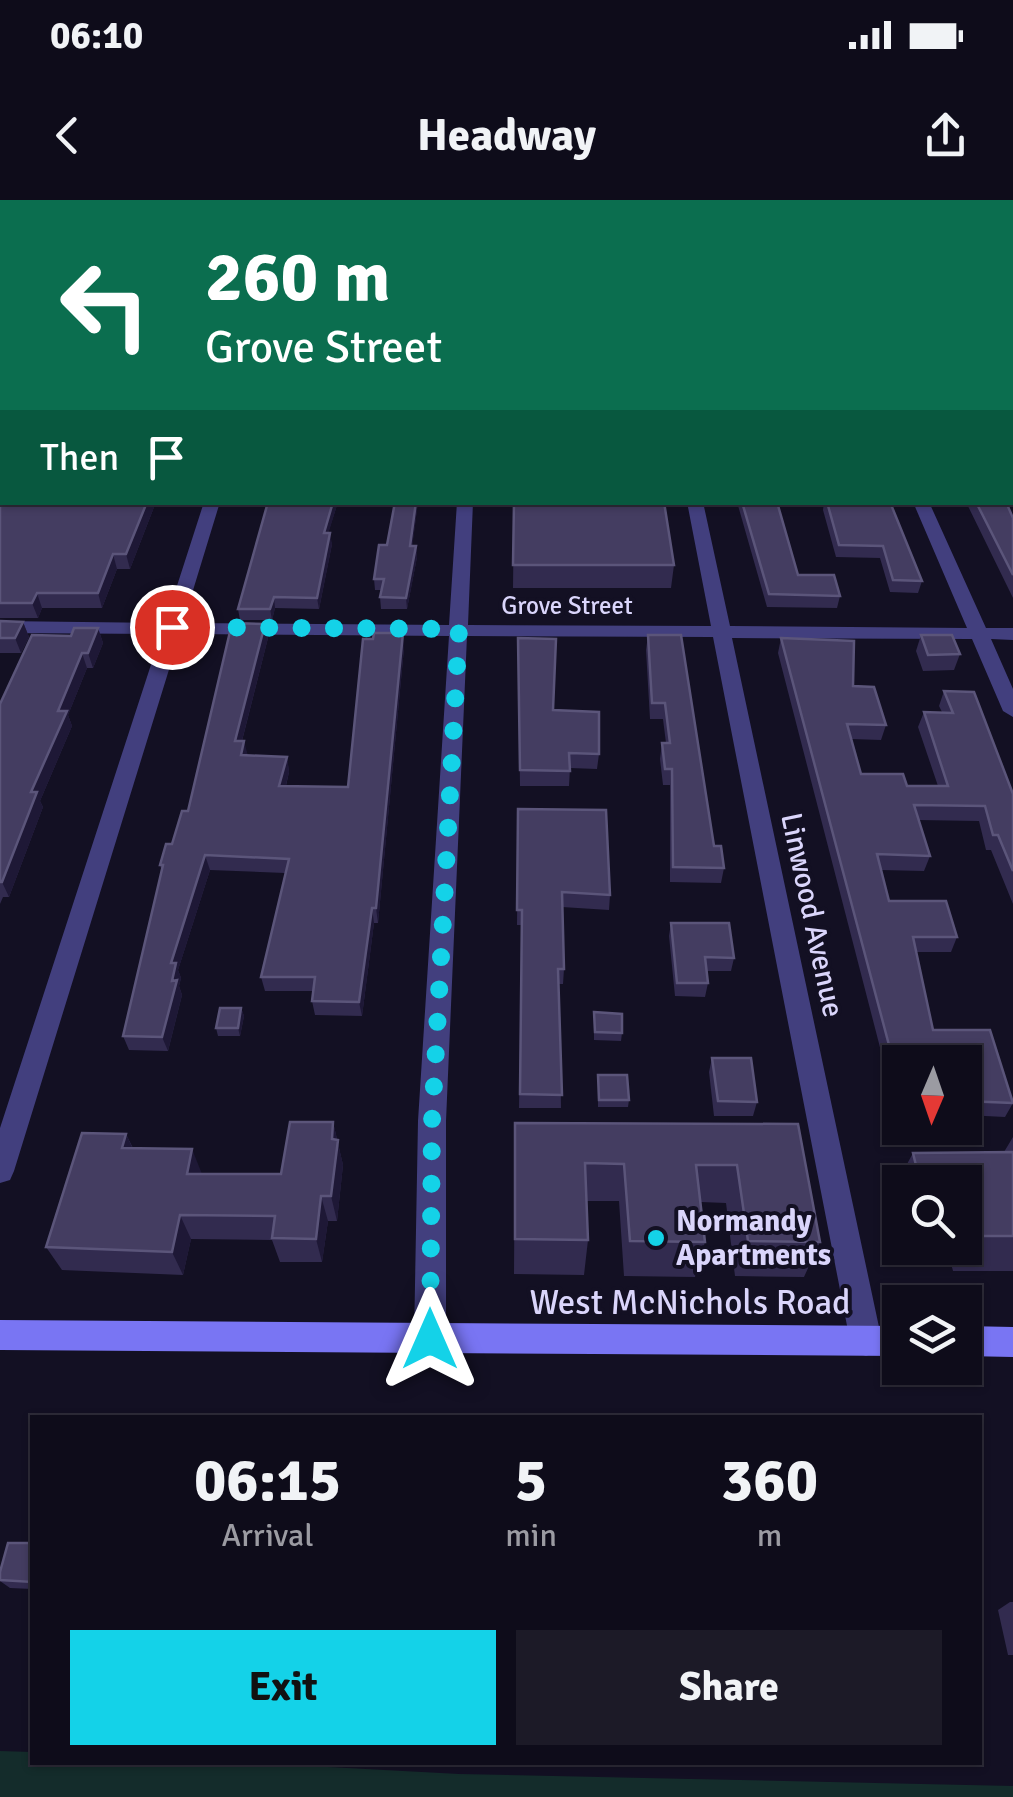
<!DOCTYPE html>
<html lang="en">
<head>
<meta charset="utf-8">
<style>
	:root { --surface:#0e0c1a; --page:#1c1a27; --text:#f1f3f6; --muted:#9b9ba2; --line:#2e2c39; --accent:#14d2e8 }
	body { margin:0; font-family:Signika,sans-serif; background:var(--page); color:var(--text); height:100vh; display:flex; flex-direction:column; font-size:38px; white-space:nowrap }
	* { box-sizing:border-box; margin:0 }
	p { font-size:32px; color:var(--muted) }
	.icon { flex:none; width:55px; height:55px; fill:none; stroke:currentColor; stroke-width:2; stroke-linecap:round; stroke-linejoin:round }
	.map { position:relative; flex:1; overflow:hidden }
	.panel { position:absolute; left:30px; top:1215px; width:952px; height:350px; display:flex; flex-direction:column; background:var(--surface); border-radius:0px; box-shadow:0 2px 8px #0004,0 0 0 2px var(--line) }
	.panel>* { flex:none }
	.hud { position:absolute; left:0px; top:0px; width:1015px; height:305px; box-shadow:0 2px 8px #0004,0 0 0 2px var(--line); background:#0b6e4f; color:#fff; overflow:hidden }
	.needle { width:65px; rotate:182deg }
	.controls { position:absolute; left:882px; top:845px; display:grid; gap:20px }
	.controls a { display:grid; place-items:center; width:100px; height:100px; border-radius:0px; background:var(--surface); box-shadow:0 2px 8px #0004,0 0 0 2px var(--line); font-size:50px }
	.pin { position:absolute; display:grid; place-items:center; width:85px; height:85px; color:#fff; margin:-42px; border:5px solid #fff; border-radius:50%; box-shadow:0 2px 10px #0007 }
	.me { position:absolute; width:110px; margin:-55px; rotate:0deg; stroke-linejoin:round; filter:drop-shadow(0 0 8px #0008) }
	.turn { display:flex; align-items:center; gap:35px; height:210px; padding:0 40px; font-size:45px }
	.turn .icon { width:130px; height:130px; stroke-width:2.5 }
	.turn b { display:block; font-size:70px; line-height:85px }
	.then { display:flex; align-items:center; height:95px; padding:0 40px; background:#0003; gap:20px; font-size:38px }
	.eta { display:flex; justify-content:space-evenly; align-items:center; height:170px; text-align:center }
	.eta b { font-size:60px; font-weight:700; line-height:70px }
	.primary-button { display:flex; gap:20px; margin-top:auto; padding:20px 40px }
	.primary-button a { flex:1; height:115px; border-radius:0px; background:var(--accent); color:#111; font-size:40px; font-weight:700; line-height:115px; text-align:center }
	.primary-button a+a { background:var(--page); color:var(--text) }
	.status { display:flex; justify-content:space-between; align-items:center; height:70px; padding:0 50px; background:var(--surface); direction:ltr }
	.status svg { height:28px; fill:currentColor }
	header { display:flex; justify-content:space-between; align-items:center; height:130px; padding:0 40px; background:var(--surface); font-size:45px; font-weight:700 }
	.map>svg:first-child { display:block }
	.green { fill:#142c2b }
	.lines { fill:none; stroke-linecap:round; stroke-linejoin:round }
	.street { fill:#423f7e; fill-rule:evenodd }
	.secondary { fill:#7975f3; fill-rule:evenodd }
	.wall { fill:#322b4f }
	.shaded-wall { fill:#1e1836 }
	.building { fill:#443d61; stroke:#5b557a; stroke-width:2.5 }
	.route { stroke:#14d2e8; stroke-width:18; stroke-dasharray:0 32.4 }
	.poi-dot { fill:#14d2e8; stroke:#131023; stroke-width:4 }
	.labels { text-anchor:middle; dominant-baseline:central; stroke-width:8; stroke-linejoin:round; paint-order:stroke }
	.far-street-label { font-size:25px; fill:#dad5fb; stroke:#131023 }
	.street-label { font-size:30px; fill:#dad5fb; stroke:#131023 }
	.poi-label { font-size:30px; font-weight:bold; fill:#dad5fb; stroke:#131023; text-anchor:start }
	.near-street-label { font-size:35px; fill:#dad5fb; stroke:#131023 }
</style>
</head>
<body>
<div class="status"><b>06:10</b><svg viewBox="0 0 49 12"><path d="M0 12V9h3v3zM5 12V6h3v6zM10 12V3h3v9zM15 12V0h3v12zM26 1h20v11H26zM47 4h2v5h-2z"/></svg></div>
<header><svg class="icon" aria-label="back" viewBox="0 0 24 24"><path d="M15 5l-7 7 7 7"/></svg>Headway<svg class="icon" aria-label="share" viewBox="0 0 24 24"><path d="M12 15V3M7 8l5-5 5 5M5 13v7h14v-7"/></svg></header>
<div class="map">
<svg width="1013" height="1597" viewBox="0 0 1013 1597">
	<rect width="100%" height="100%" fill="#131023"/>
	<path class="green" d="M0,1551l32,1v10h205l222,12 554,12v11h-1013z"/>
	<g class="lines">
		<path class="street" d="M472,0h10v2h-10z
			M627,0h10v2h-10z
			M778,0h10l1,2h-10z
			M935,0h11l1,2h-11z
			M1012,96h1v9h-1z
			M1012,124h1v8h-1z
			M204,302h16l-37,121 266,2 8,-123h16l-5,123 243,1 -24,-124h16l27,124 237,2 -54,-126h16l57,126h27v12l-22,-1 22,50v28l-10,-6 -31,-72 -240,-1 150,703 -5,11 -11,4 -11,-4 -5,-11 -137,-704 -246,-1 -21,485v218l-5,11 -11,4 -11,-4 -5,-11 4,-218 31,-485 -269,-2 -166,537 -4,9 -10,3v-55l161,-494 -161,-1v-12l165,2z"/>
		<path class="secondary" d="M0,1120l900,6v30l-900,-6z
			M965,1126l48,1v30l-48,-1z"/>
	</g>
	<path class="wall" d="M344,0h104v2h-105z
		M967,0h46v60l-1,-58h-43z
		M1012,132l1,173h-6l6,13v80l-47,-96h46z
		M0,228l2,74h154l-26,67h-13l-15,39h-60l-4,10h-38z
		M268,302h70l-10,31 4,11 -13,65 -44,-1 -3,12h-32l-2,-11z
		M418,302l-6,44h4l1,11 -10,52h-26l-1,-12 2,-7h-7l-1,-11 13,-34z
		M514,302l160,63 -3,23h-158z
		M737,302h40l21,73 42,21 -3,12 -70,-1z
		M824,302h66l32,79 -4,12 -28,-1 -10,-34 -44,-1 -13,-47z
		M0,421l23,1 6,15 -8,16h-21z
		M265,424l3,14 -26,103 6,15 39,1 2,15 -3,14 62,1 56,-139 -26,275h-4l-12,93 -47,-1 -3,-14 1,-10h-48l-4,-14 24,-104 -75,-3 -32,100 3,8 -2,8 3,9 -14,56 -39,-1 -6,-14 39,-164 -2,-7 28,-54z
		M98,428l5,15 -10,25h-6l-19,47 4,11 -32,75 3,6 -34,90h-6l-3,7v-200l71,-68z
		M648,435l66,211 10,22 -3,15 -51,-1v-97h-7l-3,-26 2,-16h4l-3,-24h-13l-4,-69z
		M921,435l39,19 -6,16 -31,1 -7,-20z
		M518,438l35,72 46,44 -2,15 -27,-1 -1,18h-49z
		M781,438l72,48 33,39 -5,15 -30,-1 10,35 46,12h31l-20,-59 6,-15h18l-3,-6 5,-15 69,103v110l-22,-54h-5l-7,-29 -61,-1 12,36 -6,15 -43,-1 8,31 68,36 -6,15h-35l17,78 80,73 -8,14 -40,-2v-53h-65v39l-8,-42h-9l-105,-406z
		M518,609l92,86 -1,15 -47,-3 2,62 -1,15h-4l2,124h-42l3,-183h-5z
		M671,723l63,35 -3,13h-25l2,12 -3,14 -30,-1 -6,-60z
		M241,808l3,8 -4,20h-22l-2,-8z
		M594,812l28,21 -1,8 -27,-1z
		M712,858l45,44 -4,14h-39l-5,-44z
		M598,875l31,25 -1,7h-30z
		M333,922l10,43 -6,56h-9l-6,41h-42l-8,-22 -81,-1 -8,36 -121,-5 -16,-23 80,-113 7,14 69,26h79z
		M515,923l283,1 22,118 -16,35 -69,-1 -9,-73 -25,-1 4,40 -10,35 -71,-1 -5,-75h-33l2,39 -4,35 -70,-1z
		M1013,937v134h-60l-6,-23h18v-66h-65v39l-7,-31 20,-37 91,-1z
		M32,1343v46l-22,-1 -10,-7v-9z
		M1010,1402h3v53h-5l-10,-45z"/>
	<path class="shaded-wall" d="M2,115v18l-2,3v-18z
		M147,302h9l-26,67 -4,-15z
		M333,302h5l-13,42 -1,-11z
		M416,302h2l-7,55 -1,-11z
		M330,333l2,11 -13,65 -2,-11z
		M416,346l1,11 -10,52 -1,-11z
		M113,354l4,15 -15,39 -4,-15z
		M37,393l5,15 -4,10 -6,-15z
		M274,397l1,11 -3,12 -2,-11z
		M23,422l6,15 -8,16 -6,-15z
		M265,424l3,14 -30,118 -3,-15z
		M98,428l5,15 -10,25 -5,-15z
		M403,433l1,15 -26,275 -2,-15z
		M82,453l5,15 -19,47 4,11 -32,75 3,6 -34,90 -7,-15 56,-171z
		M244,541l4,15 -7,-1z
		M287,557l2,15 -7,29 -3,-15z
		M205,655l5,15 -32,100 3,8 -2,8 3,9 -14,56 -6,-14 10,-56 -1,-18z
		M372,708l2,15 -12,93 -3,-14z
		M241,808l3,8 -4,20 -2,-8z
		M333,922l10,43 -6,56 -6,-25 1,-57z
		M126,934l12,26 -16,-12z
		M192,949l10,25h-15z
		M321,996l7,25 -6,41 -6,-23z
		M180,1015l11,24 -8,36 -11,-23z"/>
	<path class="building" d="M0,0h80l-2,2h-76v113l-2,3z
		M139,0h129l-1,2h-130z
		M344,0h23l-1,2h-23z
		M429,0h18v2h-18z
		M508,0h103v2h-103z
		M661,0h101l1,2h-101z
		M817,0h106l2,2h-106z
		M985,0h28v36l-1,-34h-25z
		M1012,132h1v111h-1z
		M2,224v78h145l-21,52h-13l-15,39h-61l-5,10h-32v-175z
		M268,302h65l-9,31h6l-13,65 -43,-1 -4,12h-32z
		M395,302h21l-6,44h6l-10,52 -26,-1 4,-18h-10l5,-34h8z
		M514,302h150l10,63h-161z
		M742,302h35l21,73h36l6,21 -71,-2z
		M827,302h63l32,79 -29,-1 -10,-34 -44,-1z
		M976,302h30l7,16v57z
		M0,421l23,1 -8,16h-15z
		M232,423l33,1 -30,117h9l-3,14 46,2 -8,29 69,1 15,-148h10l1,-6h29l-27,275h-4l-13,94 -47,-1 3,-24h-54l28,-118 -84,-4 -34,108h5l-4,18 5,-1 -15,57 -39,-1 40,-171h-3l6,-21h6l10,-33h6z
		M74,428h24l-10,25h-6l-24,58h9l-36,81h6l-35,90h-2v-178l32,-69 39,1z
		M648,435h33l33,211h7l3,22 -51,-1 -1,-98h-7l-3,-26h8l-5,-40h-13z
		M921,435h31l8,19 -32,1z
		M518,438l38,1 -3,71 46,2v42l-30,-1 1,18 -50,-1z
		M781,438l73,3 -1,45 21,1 12,38 -39,-1 14,50h42l4,12h41l-24,-74 29,1 -9,-22 30,1 39,102v77l-15,-36h-5l-8,-29 -71,-1 16,51 -53,-2 12,47h57l11,36h-44l20,93h57l23,73 -48,-2v-39h-63l-4,-17h-9z
		M518,609l88,1 4,85 -48,-3 2,77h-6l4,126 -42,-1 2,-184h-5z
		M671,723h58l5,35 -29,-1 3,26h-31z
		M220,808h21l-3,20h-22z
		M594,812l28,2v19l-27,-1z
		M712,858h39l6,44 -39,-1z
		M598,875h29l2,25h-30z
		M290,922h43l-1,17 6,1 -7,56h-10l-5,43 -44,-1 3,-22 -95,-1 -8,37 -126,-5 36,-114 44,1 -4,14 70,1 -5,25h94z
		M515,923l283,1 22,118 -72,-1 -11,-76h-41l9,77 -75,-1 -6,-77 -39,-1 3,77 -73,-1z
		M1013,952v84h-36l-12,-37v-17h-45l-7,-29z
		M8,1343h24v39l-32,-2v-8z"/>
	<g class="lines">
		<path class="route" d="M172,427l287,2 -27,492 -2,218"/>
	</g>
	<circle class="poi-dot" cx="656" cy="1038" r="10"/>
	<g class="labels">
		<g class="far-street-label">
			<text x="567" y="405">Grove Street</text>
		</g>
		<g class="street-label">
			<text transform="translate(812 715) rotate(78)">Linwood Avenue</text>
		</g>
		<g class="poi-label">
			<text x="676" y="1021">Normandy<tspan x="676" dy="34">Apartments</tspan></text>
		</g>
		<g class="near-street-label">
			<text x="690" y="1102">West McNichols Road</text>
		</g>
	</g>
</svg>
<div class="controls">
<a><svg class="needle" viewBox="-14 -14 28 28"><path d="M0-13l5 13h-10z" fill="#e53935"/><path d="M0 13l5-13h-10z" fill="#9b9ba2"/></svg></a>
<a><svg class="icon" aria-label="search" viewBox="0 0 24 24"><circle cx="10" cy="10" r="6"/><path d="M15 15l6 6"/></svg></a>
<a><svg class="icon" aria-label="layers" viewBox="0 0 24 24"><path d="M12 4l9 5-9 5-9-5zM3 14l9 5 9-5"/></svg></a>
</div>
<div class="pin" style="left:172px;top:427px;background:#d93025"><svg class="icon" aria-label="arrive" viewBox="0 0 24 24"><path d="M6 21V4h12l-3 4 3 4H6"/></svg></div>
<svg class="me" style="left:430px;top:1139px" viewBox="-20 -20 40 40"><path d="M0-17L14 15 0 8-14 15z" fill="#14d2e8" stroke="#fff" stroke-width="4"/></svg>
<div class="hud">
<div class="turn"><svg class="icon" aria-label="left" viewBox="0 0 24 24"><path d="M17 20v-9H6M10 6l-5 5 5 5"/></svg><div><b>260 m</b>Grove Street</div></div>
<div class="then">Then<svg class="icon" aria-label="arrive" viewBox="0 0 24 24"><path d="M6 21V4h12l-3 4 3 4H6"/></svg></div>
</div>
<section class="panel">
<div class="eta">
<div><b>06:15</b><p>Arrival</p></div>
<div><b>5</b><p>min</p></div>
<div><b>360</b><p>m</p></div>
</div>
<div class="primary-button"><a>Exit</a><a>Share</a></div>
</section>
</div>
</body>
</html>
